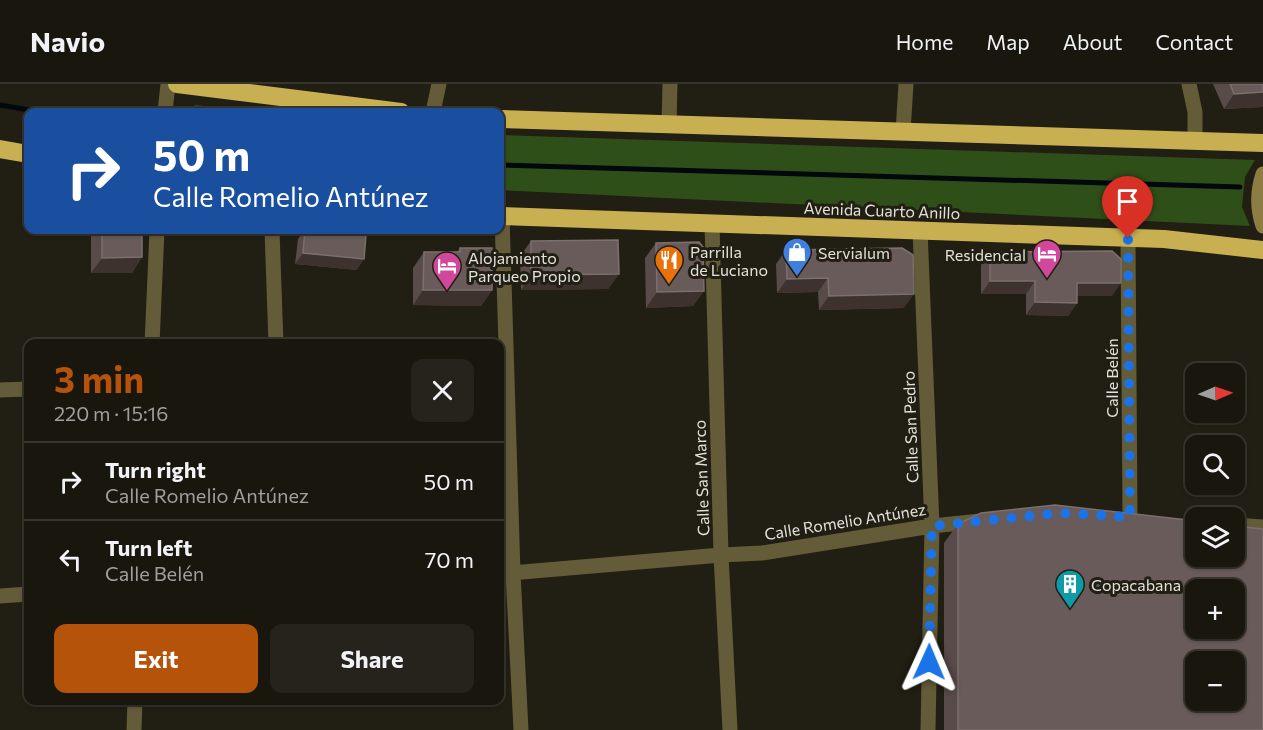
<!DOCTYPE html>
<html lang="en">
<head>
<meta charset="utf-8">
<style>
	:root { --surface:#19160e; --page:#26231c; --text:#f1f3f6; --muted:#9f9f9e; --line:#37352e; --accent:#b45309 }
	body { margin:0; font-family:Commissioner,sans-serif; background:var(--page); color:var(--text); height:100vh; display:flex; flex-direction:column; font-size:22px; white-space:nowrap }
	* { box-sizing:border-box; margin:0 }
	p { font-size:20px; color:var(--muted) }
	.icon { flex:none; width:33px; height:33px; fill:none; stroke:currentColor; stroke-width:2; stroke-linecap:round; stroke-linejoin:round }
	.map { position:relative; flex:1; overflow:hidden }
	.details { position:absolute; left:24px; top:255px; width:480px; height:366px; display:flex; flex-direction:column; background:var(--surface); border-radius:12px; box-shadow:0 2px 4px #0004,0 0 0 2px var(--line) }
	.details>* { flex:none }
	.top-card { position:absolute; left:24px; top:24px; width:480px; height:126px; border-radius:12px; box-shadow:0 2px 4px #0004,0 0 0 2px var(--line); background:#1a4fa0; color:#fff; overflow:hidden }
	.needle { width:39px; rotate:88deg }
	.buttons { position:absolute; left:1185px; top:279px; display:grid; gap:12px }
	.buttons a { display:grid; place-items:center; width:60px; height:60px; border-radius:12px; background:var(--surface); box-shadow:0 2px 4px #0004,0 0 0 2px var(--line); font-size:30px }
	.pin { position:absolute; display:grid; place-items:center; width:51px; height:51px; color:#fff; margin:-62px -26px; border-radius:50% 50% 50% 0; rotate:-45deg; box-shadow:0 0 6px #0007 }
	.pin .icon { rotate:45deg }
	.me { position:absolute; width:66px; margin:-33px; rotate:1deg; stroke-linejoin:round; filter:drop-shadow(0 0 4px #0008) }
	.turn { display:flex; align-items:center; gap:21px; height:126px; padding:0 30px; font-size:27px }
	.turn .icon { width:78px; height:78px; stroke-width:2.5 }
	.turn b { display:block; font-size:42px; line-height:51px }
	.round { display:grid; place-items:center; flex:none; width:63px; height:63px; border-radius:12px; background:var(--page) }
	.summary { display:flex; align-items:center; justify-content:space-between; height:102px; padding:0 30px }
	h1 { font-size:36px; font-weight:700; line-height:45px; color:var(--accent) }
	.cta { display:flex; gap:12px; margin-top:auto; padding:12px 30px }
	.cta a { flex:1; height:69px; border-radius:12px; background:var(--accent); color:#fff; font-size:24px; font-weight:700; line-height:69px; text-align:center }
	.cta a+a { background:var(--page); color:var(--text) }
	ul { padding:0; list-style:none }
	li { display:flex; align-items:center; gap:18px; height:78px; padding:0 30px; border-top:2px solid var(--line) }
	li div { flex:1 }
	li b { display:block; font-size:22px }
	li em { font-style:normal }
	header { display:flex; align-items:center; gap:36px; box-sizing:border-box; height:84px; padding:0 30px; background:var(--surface); border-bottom:2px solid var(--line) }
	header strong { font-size:28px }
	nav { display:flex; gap:33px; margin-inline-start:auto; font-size:21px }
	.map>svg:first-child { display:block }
	.green { fill:#2f4f19 }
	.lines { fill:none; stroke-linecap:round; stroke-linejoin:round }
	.stream { stroke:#00070d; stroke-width:5 }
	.street { stroke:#645b38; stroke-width:15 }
	.secondary { stroke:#8d7d43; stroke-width:15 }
	.highway { stroke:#c8af51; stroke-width:18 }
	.wall { fill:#594b4a }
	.shaded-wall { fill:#3d322d }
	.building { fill:#685b59; stroke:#7b706e; stroke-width:1.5; fill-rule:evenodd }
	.route { stroke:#1a73e8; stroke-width:10; stroke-dasharray:0 18 }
	.labels { text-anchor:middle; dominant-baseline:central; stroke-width:6; stroke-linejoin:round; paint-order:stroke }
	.street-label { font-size:16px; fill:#e3e1da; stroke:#211e13 }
	.poi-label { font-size:16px; fill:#e3e1da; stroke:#211e13; text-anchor:start }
</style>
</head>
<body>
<header>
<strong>Navio</strong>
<nav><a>Home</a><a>Map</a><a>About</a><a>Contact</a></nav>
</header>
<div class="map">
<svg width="1263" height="646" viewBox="0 0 1263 646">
	<rect width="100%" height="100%" fill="#211e13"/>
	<path class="green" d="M196,21l57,7h-73z
		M500,51l755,25 -10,17 -3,30 8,19 -750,-36z"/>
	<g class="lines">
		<path class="stream" d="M0,21l41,7
			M500,81l740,22"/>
		<path class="street" d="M1189,0l6,28v28
			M165,28l3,-28
			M433,28l6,-28
			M669,41l1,-41
			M903,48l3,-48
			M502,132l11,357 8,157
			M712,140l9,331 9,175
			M272,146l4,114
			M920,146l12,296 -4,204
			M1128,154l2,279
			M152,260l5,-114
			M0,306l28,-1
			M1234,441l29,2
			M500,490l221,-19 41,-2 170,-27 48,-5
			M0,512l28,-2
			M134,646l1,-30"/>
		<path class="secondary" d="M1263,90c-6,18 -6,34 0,52"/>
		<path class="highway" d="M177,0l224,28
			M500,35l763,24
			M0,65l28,5
			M500,132l664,23 99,11"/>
	</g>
	<path class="wall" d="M1213,0h50v23l-39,2z
		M91,146h51v27l-10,16h-41z
		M304,146h13l40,40 -62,-6 3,-25z
		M531,157l88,33 -11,15 -87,1 -1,-34z
		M656,159l48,48 -11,15 -47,2 -1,-50z
		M460,164l32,42 -11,16 -68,-1v-37l11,-16h33z
		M786,166l118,58 -85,2 -1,-18 -41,1 -1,-29z
		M990,168l122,44h-35v7l-9,13 -42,-1v-21h-45v-29z
		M958,440l305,206h-319v-187z"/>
	<path class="shaded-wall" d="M1263,8v15l-39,2 10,-15z
		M303,169l61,6 -7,11 -62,-6z
		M142,173l-10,16h-41l11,-15z
		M619,190l-11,15 -87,1 10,-15z
		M828,194l-10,14 -41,1 10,-14z
		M990,197h45l-9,13h-45z
		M1077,199h44l-9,13h-44z
		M423,206h69l-11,16 -68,-1z
		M704,207l-11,15 -47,2 11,-16z
		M914,210l-10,14 -85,2 10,-14z
		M1035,218l42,1 -9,13 -42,-1z"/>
	<path class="building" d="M1230,0h33v8l-29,2z
		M102,146h40v27l-40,1z
		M305,146h12l49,5 -2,24 -61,-6z
		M618,156l1,34 -88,1v-34z
		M699,158l4,5 1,44 -47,1 -1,-49z
		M460,164h32v42h-69l1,-38h36z
		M902,164l11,7 1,39 -85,2 -1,-18 -41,1 -1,-29z
		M1112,167l9,8v24h-44v20l-42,-1v-21h-45v-29z
		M1055,421l141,16v35h38v-30l29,3v201h-305v-206l23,-11zM1196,506h38v38h-38zM1196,578h38v38h-38z"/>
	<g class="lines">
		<path class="route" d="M929,578l3,-136 128,-13 70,4 -2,-279"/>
	</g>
	<defs>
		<g id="shop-pin" transform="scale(1.5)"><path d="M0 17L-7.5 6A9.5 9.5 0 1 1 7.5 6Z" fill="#3f7fe0" stroke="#211e13"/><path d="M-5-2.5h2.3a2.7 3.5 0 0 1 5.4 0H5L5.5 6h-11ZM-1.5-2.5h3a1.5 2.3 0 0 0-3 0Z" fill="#fff"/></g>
		<g id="hotel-pin" transform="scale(1.5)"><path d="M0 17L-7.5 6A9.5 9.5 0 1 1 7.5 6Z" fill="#d1479c" stroke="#211e13"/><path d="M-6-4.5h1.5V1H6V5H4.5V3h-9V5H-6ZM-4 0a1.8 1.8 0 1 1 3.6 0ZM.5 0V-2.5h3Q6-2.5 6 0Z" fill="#fff"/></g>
		<g id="restaurant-pin" transform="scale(1.5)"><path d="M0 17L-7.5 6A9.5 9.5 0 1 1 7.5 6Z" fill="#e8710a" stroke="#211e13"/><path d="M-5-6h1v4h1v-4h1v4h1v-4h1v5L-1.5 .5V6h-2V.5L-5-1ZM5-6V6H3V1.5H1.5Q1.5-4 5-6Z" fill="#fff"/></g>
		<g id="building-pin" transform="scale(1.5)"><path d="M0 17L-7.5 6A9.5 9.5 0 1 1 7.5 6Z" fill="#0f9aa8" stroke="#211e13"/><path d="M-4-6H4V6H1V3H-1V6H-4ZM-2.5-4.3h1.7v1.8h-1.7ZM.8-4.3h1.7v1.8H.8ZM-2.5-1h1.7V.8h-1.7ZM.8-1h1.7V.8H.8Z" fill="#fff"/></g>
	</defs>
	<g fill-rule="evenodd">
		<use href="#shop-pin" x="797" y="168"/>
		<use href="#hotel-pin" x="1047" y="170"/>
		<use href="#restaurant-pin" x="669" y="176"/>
		<use href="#hotel-pin" x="447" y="182"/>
		<use href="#building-pin" x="1070" y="500"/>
	</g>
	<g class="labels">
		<g class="street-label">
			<text transform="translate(882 126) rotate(2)">Avenida Cuarto Anillo</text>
			<text transform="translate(1111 294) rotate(-90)">Calle Belén</text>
			<text transform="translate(910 343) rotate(-92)">Calle San Pedro</text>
			<text transform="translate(701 394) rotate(-92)">Calle San Marco</text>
			<text transform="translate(845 437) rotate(-9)">Calle Romelio Antúnez</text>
		</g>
		<g class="poi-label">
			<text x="690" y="167">Parrilla<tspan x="690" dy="18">de Luciano</tspan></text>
			<text x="818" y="168">Servialum</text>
			<text x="1026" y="170" text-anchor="end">Residencial</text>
			<text x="468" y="173">Alojamiento<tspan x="468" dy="18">Parqueo Propio</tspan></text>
			<text x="1091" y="500">Copacabana</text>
		</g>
	</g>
</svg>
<div class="buttons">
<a><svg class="needle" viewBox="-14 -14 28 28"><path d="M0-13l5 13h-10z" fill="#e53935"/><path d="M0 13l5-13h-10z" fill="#9f9f9e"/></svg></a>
<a><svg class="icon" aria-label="search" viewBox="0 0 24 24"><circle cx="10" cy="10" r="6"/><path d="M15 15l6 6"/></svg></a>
<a><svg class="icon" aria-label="layers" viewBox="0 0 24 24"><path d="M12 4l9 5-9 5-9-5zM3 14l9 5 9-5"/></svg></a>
<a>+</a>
<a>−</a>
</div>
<div class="pin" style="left:1128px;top:154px;background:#d93025"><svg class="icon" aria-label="arrive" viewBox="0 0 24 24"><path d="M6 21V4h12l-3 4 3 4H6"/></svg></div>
<svg class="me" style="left:929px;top:578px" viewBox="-20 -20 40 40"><path d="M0-17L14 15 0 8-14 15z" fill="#1a73e8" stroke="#fff" stroke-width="4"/></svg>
<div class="top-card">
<div class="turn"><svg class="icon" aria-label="right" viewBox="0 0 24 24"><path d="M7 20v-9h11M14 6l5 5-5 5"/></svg><div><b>50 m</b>Calle Romelio Antúnez</div></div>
</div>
<section class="details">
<div class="summary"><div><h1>3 min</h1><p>220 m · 15:16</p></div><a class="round"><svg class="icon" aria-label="close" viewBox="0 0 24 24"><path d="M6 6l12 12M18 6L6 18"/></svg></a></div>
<ul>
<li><svg class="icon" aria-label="right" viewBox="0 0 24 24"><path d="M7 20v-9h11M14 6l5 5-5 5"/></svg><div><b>Turn right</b><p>Calle Romelio Antúnez</p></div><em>50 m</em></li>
<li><svg class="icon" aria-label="left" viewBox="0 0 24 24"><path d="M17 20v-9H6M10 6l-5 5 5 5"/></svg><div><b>Turn left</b><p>Calle Belén</p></div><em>70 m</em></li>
</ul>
<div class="cta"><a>Exit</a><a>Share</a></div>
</section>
</div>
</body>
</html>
